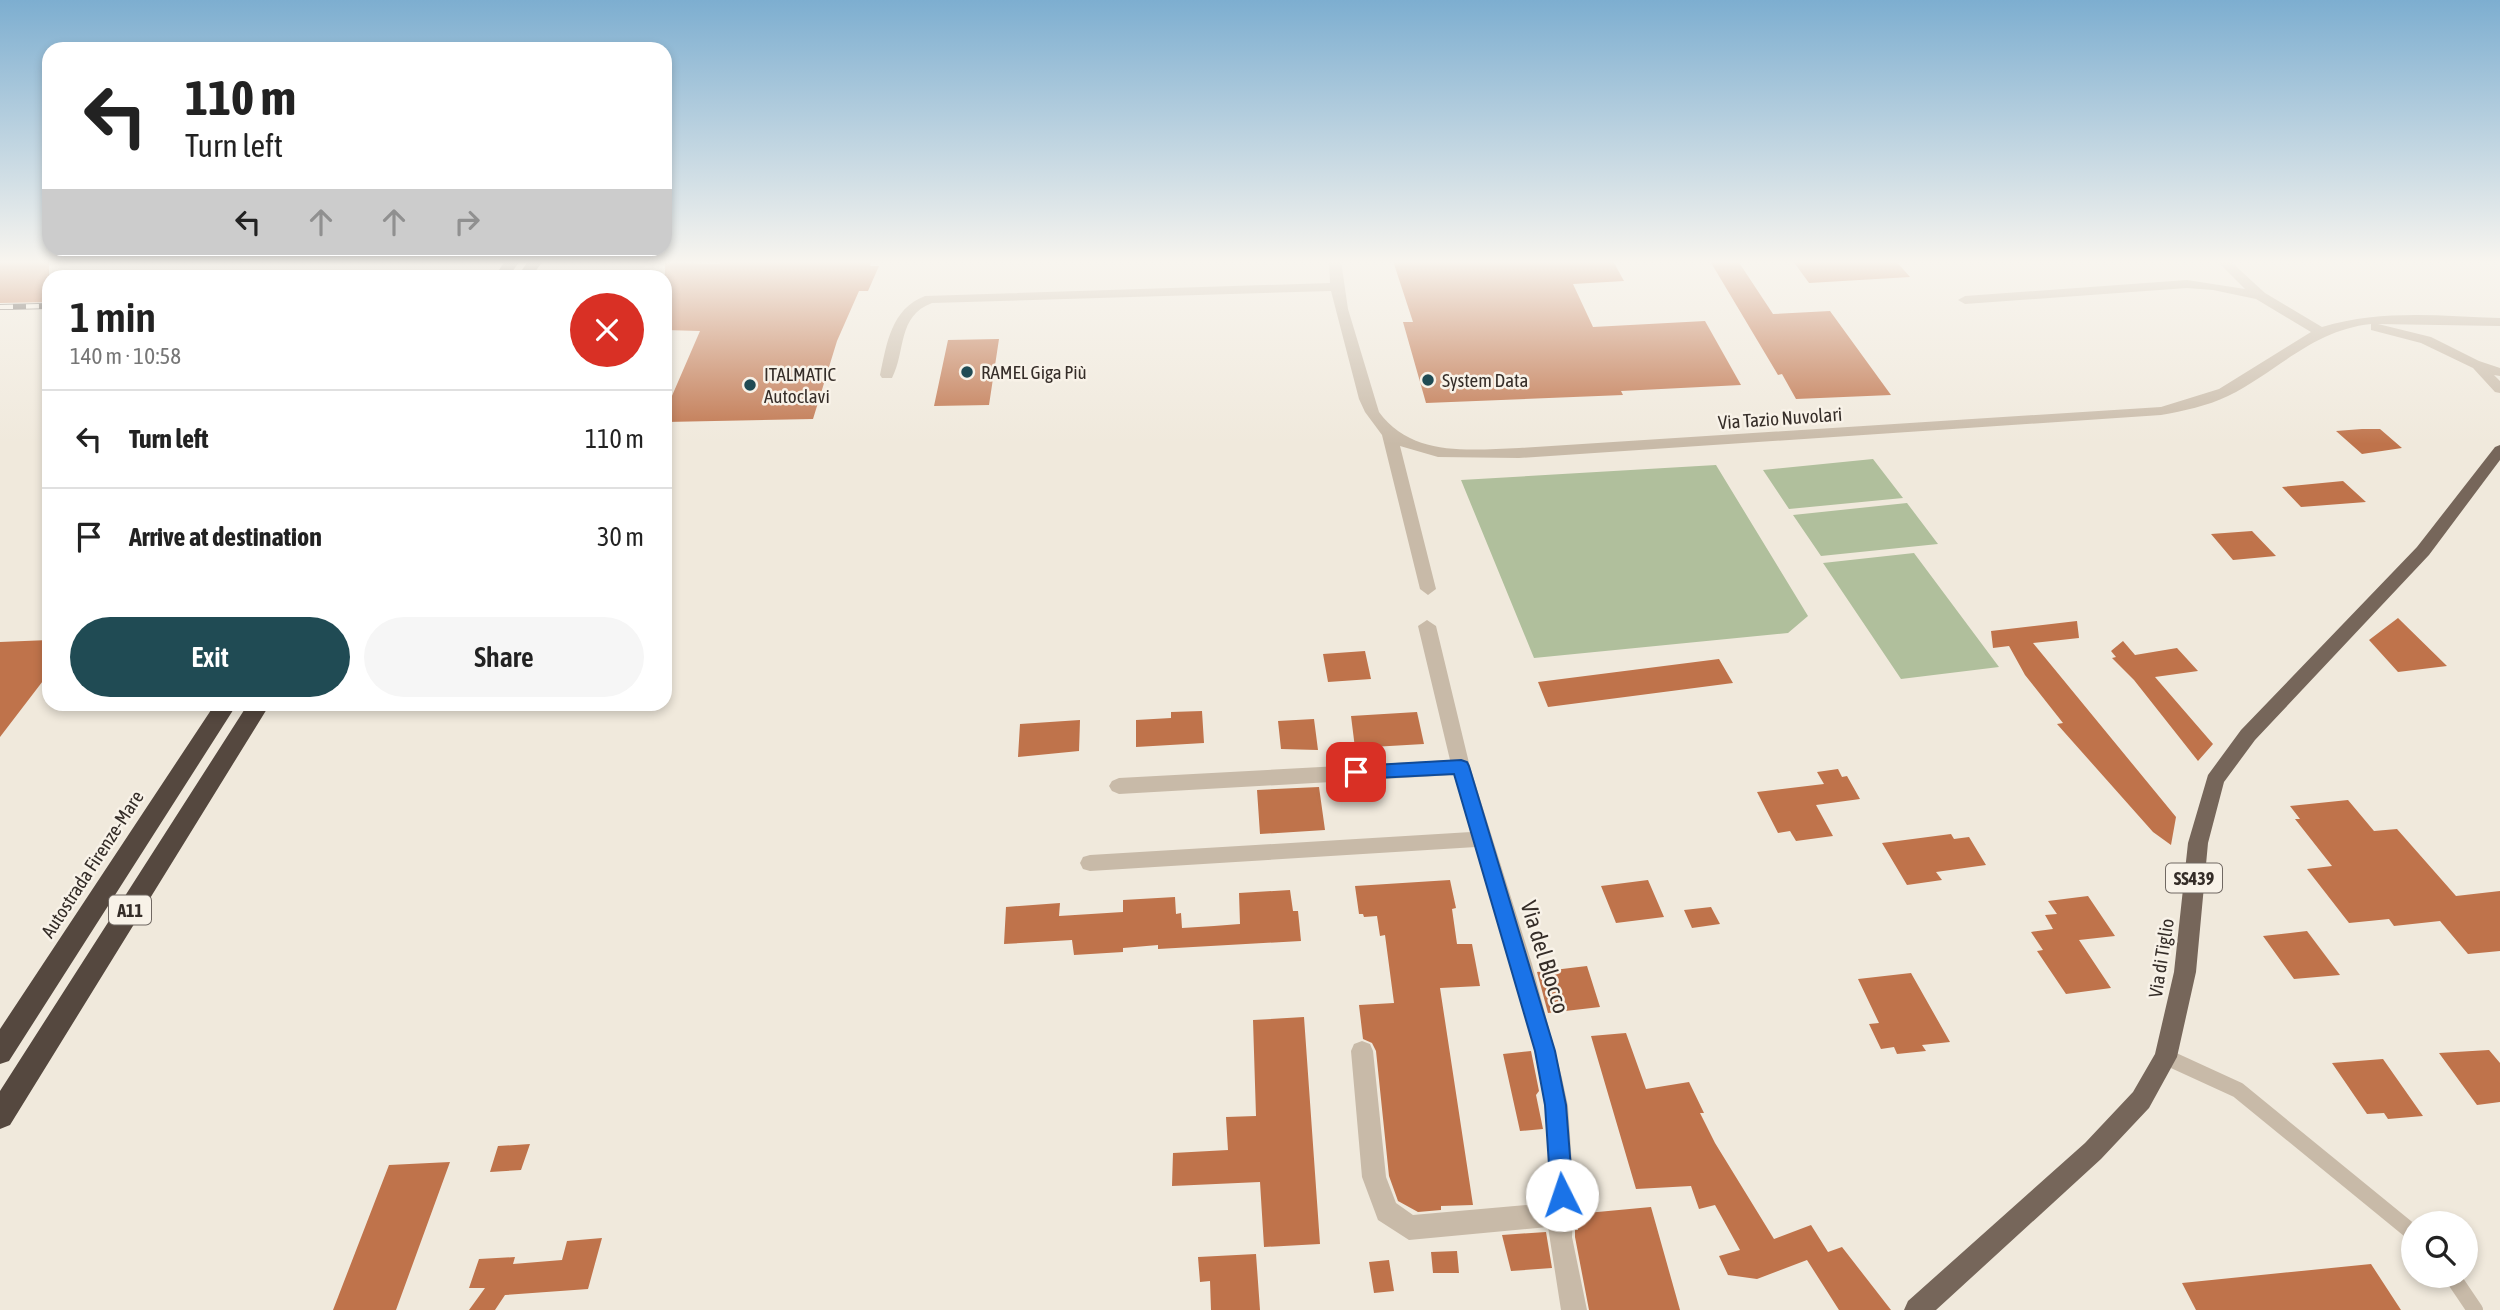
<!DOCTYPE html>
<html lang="en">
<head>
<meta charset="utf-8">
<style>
	:root { --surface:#fff; --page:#f6f6f6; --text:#222; --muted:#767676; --line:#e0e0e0; --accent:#204b54 }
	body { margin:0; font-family:"Asap Condensed",sans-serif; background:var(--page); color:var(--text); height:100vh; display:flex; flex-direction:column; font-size:26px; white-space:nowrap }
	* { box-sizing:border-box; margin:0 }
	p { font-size:23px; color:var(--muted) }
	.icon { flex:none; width:38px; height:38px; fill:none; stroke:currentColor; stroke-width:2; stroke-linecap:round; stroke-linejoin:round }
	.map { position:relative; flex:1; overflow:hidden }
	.drawer { position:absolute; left:42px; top:270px; width:630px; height:441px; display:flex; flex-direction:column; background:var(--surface); border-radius:21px; box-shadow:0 4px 10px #0003 }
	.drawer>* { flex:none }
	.hud { position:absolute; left:42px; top:42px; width:630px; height:214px; border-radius:21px; box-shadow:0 4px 10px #0003; background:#fff; color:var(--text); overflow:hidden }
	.buttons { position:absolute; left:2401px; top:1211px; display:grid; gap:14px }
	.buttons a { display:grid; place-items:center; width:77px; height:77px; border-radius:50%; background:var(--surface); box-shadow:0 4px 10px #0003; font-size:35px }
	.pin { position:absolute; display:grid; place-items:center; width:60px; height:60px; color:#fff; margin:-30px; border-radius:14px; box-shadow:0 4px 10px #0006 }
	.me { position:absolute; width:77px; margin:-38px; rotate:356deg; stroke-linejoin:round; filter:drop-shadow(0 0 5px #0008) }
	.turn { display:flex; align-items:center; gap:24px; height:147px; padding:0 28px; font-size:32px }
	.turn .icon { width:91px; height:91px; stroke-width:2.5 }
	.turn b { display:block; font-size:49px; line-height:60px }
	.lanes { display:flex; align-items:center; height:66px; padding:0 28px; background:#0003; justify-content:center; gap:35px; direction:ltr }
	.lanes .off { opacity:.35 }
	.round { display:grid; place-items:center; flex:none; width:74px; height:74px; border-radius:37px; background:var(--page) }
	.head { display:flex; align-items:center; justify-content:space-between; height:119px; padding:0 28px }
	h1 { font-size:42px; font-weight:600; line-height:52px }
	.action { display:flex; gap:14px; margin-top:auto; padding:14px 28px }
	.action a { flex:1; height:80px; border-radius:42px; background:var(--accent); color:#fff; font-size:28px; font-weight:600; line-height:80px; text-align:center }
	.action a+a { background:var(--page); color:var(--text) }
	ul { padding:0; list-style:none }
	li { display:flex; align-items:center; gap:21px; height:98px; padding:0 28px; border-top:2px solid var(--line) }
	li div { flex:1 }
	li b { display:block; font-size:26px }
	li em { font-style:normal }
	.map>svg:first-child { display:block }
	.green { fill:#b0bf9c }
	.building { fill:#bf734b }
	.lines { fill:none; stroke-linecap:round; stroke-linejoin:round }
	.lane { stroke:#c8baa8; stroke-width:16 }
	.street { fill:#c8baa8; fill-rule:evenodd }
	.primary { fill:#76665a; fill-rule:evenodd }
	.highway { fill:#55483f; fill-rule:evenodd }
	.rail-casing { stroke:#352d28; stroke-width:6 }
	.rail { stroke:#f8f2e8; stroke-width:4.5; stroke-dasharray:13; stroke-linecap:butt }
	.route { fill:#1a73e8; stroke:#114b97; stroke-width:2 }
	.poi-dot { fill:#204b54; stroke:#f8f2e8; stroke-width:2.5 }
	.labels { text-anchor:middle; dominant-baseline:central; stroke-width:5; stroke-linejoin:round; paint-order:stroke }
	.shield { fill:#f8f2e8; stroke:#706862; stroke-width:2 }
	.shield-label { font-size:18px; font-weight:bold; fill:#352d28 }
	.poi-label { font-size:19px; fill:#352d28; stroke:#f8f2e8; text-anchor:start }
	.street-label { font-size:19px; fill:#352d28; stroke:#f8f2e8 }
	.near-street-label { font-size:23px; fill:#352d28; stroke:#f8f2e8 }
</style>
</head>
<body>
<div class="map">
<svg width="2500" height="1310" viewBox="0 0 2500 1310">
	<rect width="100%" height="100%" fill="#f0e9dc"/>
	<path class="green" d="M1873,459l30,39 -114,11 -26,-39z
		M1716,465l92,151 -20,17 -254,25 -73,-178z
		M1907,503l31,41 -117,12 -28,-41z
		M1914,553l85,114 -98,12 -78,-116z"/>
	<path class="building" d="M0,261h49v41l-49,1z
		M722,261h150l-2,5h9l-11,25h-9l-22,50 -24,78 -148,3v-10l35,-81 -35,-1v-67l55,1z
		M1393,261h220l11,20 -51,3 20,43 112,-6 36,64 -120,6 2,4 -197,8 -23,-81h10z
		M1710,261h28l35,53 57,-3 61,84 -95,4 -14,-25 -4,1z
		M1793,261h103l14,16 -101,6z
		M999,339l-10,66 -55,1 14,-66z
		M2362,429h18l22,19 -40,6 -26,-23z
		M2343,481l23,21 -65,5 -19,-20z
		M2252,531l24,25 -43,4 -22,-26z
		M2398,618l49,48 -49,6 -29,-32z
		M2077,621l2,17 -46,5 143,174 -5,28 -18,-13 -96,-108 6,-1 -38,-48 -16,-29 -16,2 -2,-17z
		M49,640v33l-49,64v-95z
		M2123,641l12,14 42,-7 21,23 -43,6 58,67 -15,17 -64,-81 -22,-22 4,-1 -5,-6z
		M1365,651l6,28 -43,3 -5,-28z
		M1719,659l14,24 -185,24 -10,-25z
		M1202,711l2,32 -68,4v-27l35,-2v-6z
		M1417,712l7,32 -69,4 -4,-32z
		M1314,719l4,31 -37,-1 -3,-28z
		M1080,720l-1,31 -61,6 2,-33z
		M1838,769l4,8 5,-1 13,23 -44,6 17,31 -37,5 -6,-10 -12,2 -21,-41 67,-8 -7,-12z
		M1319,787l6,43 -65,4 -3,-44z
		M2348,800l26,31 23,-2 59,67 44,-5v60l-32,3 -28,-33 -46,5 -5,-7 -40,4 -42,-54 25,-3 -37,-47h5l-10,-13z
		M1951,834l3,5 15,-2 17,28 -50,7 6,8 -35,5 -25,-42z
		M1450,880l6,28 -4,1 5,35h15l8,42 -40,2 33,217 -32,1v4l-23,2 -20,-11 -9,-25 -13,-125 -4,-8 -9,-4 -4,-34 35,-2 -9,-68 -5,1 -3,-20 -13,1 -1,-3h-4l-4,-28z
		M1648,880l16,37 -48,6 -15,-37z
		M1290,890l3,21h5l3,30 -143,8v-4l-35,3v4l-49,3 -2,-15 -68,4 2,-37 54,-4 -1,13 64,-4v-12l52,-3 1,17 5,-1 1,15 32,-2 26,-2 -1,-31z
		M2088,896l27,40 -36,4 32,48 -45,6 -29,-43 6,-1 -12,-18 22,-3 -8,-14 12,-1 -9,-13z
		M1711,907l9,17 -28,4 -8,-18z
		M2307,931l33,44 -46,4 -31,-43z
		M1587,966l13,41 -52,6 -11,-41z
		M1911,973l39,69 -28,3 4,6 -29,3 -3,-7 -13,2 -12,-25 10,-1 -21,-44z
		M1304,1017l16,227 -56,3 -4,-65 -88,4 1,-33 55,-3 -2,-33 30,-1 -3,-96z
		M1626,1033l20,56 43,-7 15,31h-4l15,30 59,96 37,-14 17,27 14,-5 49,63h-52l-32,-50 -50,19 -29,-4 -9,-19 21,-6 -25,-45 -16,4 -8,-23 -55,3 -45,-153z
		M2489,1050l11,13v39l-23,3 -38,-52z
		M1531,1051l8,40 -3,4 7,34 -23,2 -17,-77z
		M2383,1059l40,57 -35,3 -4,-6 -17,1 -35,-51z
		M530,1144l-9,26 -31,2 8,-26z
		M450,1162l-54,148h-63l56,-145z
		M1651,1207l29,103h-91l-14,-73v-7h3l-2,-16z
		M1546,1232l6,36 -41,3 -9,-36z
		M602,1238l-14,51 -83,6 -10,15h-26l16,-22h-16l10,-29 36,-2 -2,7 49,-4 5,-19z
		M1457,1251l2,22h-26l-2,-21z
		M1256,1254l4,56h-49l-1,-29 -10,1 -2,-25z
		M1389,1260l5,31 -20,2 -5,-31z
		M2371,1264l30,46h-205l-14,-27z"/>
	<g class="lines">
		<path class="lane" d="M2166,1057l72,33 175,143
			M2452,1276l23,34"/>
		<path class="street" d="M1329,261h12l7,48 31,103c33,45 89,38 140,36l642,-41 58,-18 92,-57 -55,-33 -43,-9 -26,-2 -222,16 -7,-4 7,-4 222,-16 58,9 -28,-28h13l35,32 57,34c59,-18 118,-11 178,-9v8l-122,-2 53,13 48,24 21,7v8l-6,-1 6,6v12l-5,-1 -22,-24 -52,-25 -50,-13v-6c-58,6 -93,47 -143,72 -21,10 -44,15 -67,19l-642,43 -81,-1 -38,-11 36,143 -8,6 -8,-6 -38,-154 -17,-23 -6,-13 -28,-108 -399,12c-35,13 -26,48 -40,75h-10l-2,-3c7,-32 11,-66 45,-79l405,-13z
			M1427,620l9,6 34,141 62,197 30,114 6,28 6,89 -2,42 15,73h-26l-13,-83 -139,13 -31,-20 -16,-43 -11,-126 3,-7 8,-3 8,3 3,7 13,126 10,26 17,12 137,-12c6,-119 -41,-243 -74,-356l-386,24 -7,-2 -3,-6 3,-6 7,-2 381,-23 -17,-57 -335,19 -7,-3 -3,-5 3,-5 7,-3 331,-18 -32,-134z"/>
		<path class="primary" d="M2500,445v15l-71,95 -174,185 -31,42 -16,61 -12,129 -19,85 -28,51 -48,51 -165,151h-32l4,-9 177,-158 48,-51 22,-38 19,-82 14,-129 20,-68 33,-45 176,-183 78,-100z"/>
		<path class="highway" d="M505,261h15l-11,15h-14z
			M528,261h15l-11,15h-14z
			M215,704h22l-228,357 -9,3v-35z
			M248,704h22l-260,421 -10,4v-38z"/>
		<g class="rail-casing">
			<path id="rail" d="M0,307l49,-1"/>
		</g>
		<use href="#rail" class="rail"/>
	</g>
	<linearGradient id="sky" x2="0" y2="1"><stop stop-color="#7daed0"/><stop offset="0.59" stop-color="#f8f5ef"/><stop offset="1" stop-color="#f8f5ef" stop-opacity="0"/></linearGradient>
	<rect width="2500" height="444" fill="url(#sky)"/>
	<path class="route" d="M1461,760l6,2 2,4 86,285 11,54 7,90 -4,8 -7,3 -8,-3 -3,-8 -6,-90 -10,-54 -81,-277 -98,5 -6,-2 -3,-5 3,-4 6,-2z"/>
	<g class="poi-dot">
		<circle cx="967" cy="372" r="7"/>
		<circle cx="1428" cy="380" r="7"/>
		<circle cx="750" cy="385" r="7"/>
	</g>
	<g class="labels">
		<g class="shield">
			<rect x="2166" y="863.5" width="56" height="29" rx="5"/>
			<rect x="109" y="895.5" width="42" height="29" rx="5"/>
		</g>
		<g class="shield-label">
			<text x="2194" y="878">SS439</text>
			<text x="130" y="910">A11</text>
		</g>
		<g class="poi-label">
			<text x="981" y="372">RAMEL Giga Più</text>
			<text x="764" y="374">ITALMATIC<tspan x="764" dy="22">Autoclavi</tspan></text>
			<text x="1442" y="380">System Data</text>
		</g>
		<g class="street-label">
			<text transform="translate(1780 418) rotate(-4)">Via Tazio Nuvolari</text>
			<text transform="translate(92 864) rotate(-57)">Autostrada Firenze-Mare</text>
			<text transform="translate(2161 958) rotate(-81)">Via di Tiglio</text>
		</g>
		<g class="near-street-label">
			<text transform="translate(1545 957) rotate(73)">Via del Blocco</text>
		</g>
	</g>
</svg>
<div class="buttons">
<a><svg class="icon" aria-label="search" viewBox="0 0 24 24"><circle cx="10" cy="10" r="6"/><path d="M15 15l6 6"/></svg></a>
</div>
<div class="pin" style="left:1356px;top:772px;background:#d93025"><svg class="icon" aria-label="arrive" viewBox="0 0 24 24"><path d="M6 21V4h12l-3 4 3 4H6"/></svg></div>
<svg class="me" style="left:1562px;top:1195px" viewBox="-20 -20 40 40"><circle r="19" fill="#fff"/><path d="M0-13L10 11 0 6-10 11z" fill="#1a73e8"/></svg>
<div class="hud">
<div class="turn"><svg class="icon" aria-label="left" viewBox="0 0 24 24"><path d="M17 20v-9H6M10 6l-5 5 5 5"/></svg><div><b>110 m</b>Turn left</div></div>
<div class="lanes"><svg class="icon" aria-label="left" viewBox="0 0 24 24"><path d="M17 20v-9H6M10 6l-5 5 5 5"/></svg><svg class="icon off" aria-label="ahead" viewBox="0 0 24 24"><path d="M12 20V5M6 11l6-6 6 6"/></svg><svg class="icon off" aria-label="ahead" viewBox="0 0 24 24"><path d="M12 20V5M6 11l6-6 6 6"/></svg><svg class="icon off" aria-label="right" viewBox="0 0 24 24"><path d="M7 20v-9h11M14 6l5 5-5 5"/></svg></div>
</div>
<section class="drawer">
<div class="head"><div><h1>1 min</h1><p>140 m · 10:58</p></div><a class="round" style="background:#d93025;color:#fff"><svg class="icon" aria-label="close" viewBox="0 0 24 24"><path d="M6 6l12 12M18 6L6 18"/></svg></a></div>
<ul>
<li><svg class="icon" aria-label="left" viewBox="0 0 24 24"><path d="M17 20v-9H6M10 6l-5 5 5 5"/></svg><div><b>Turn left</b></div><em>110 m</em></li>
<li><svg class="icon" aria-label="arrive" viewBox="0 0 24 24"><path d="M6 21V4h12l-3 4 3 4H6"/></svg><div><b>Arrive at destination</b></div><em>30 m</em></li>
</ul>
<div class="action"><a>Exit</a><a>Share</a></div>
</section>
</div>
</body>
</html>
